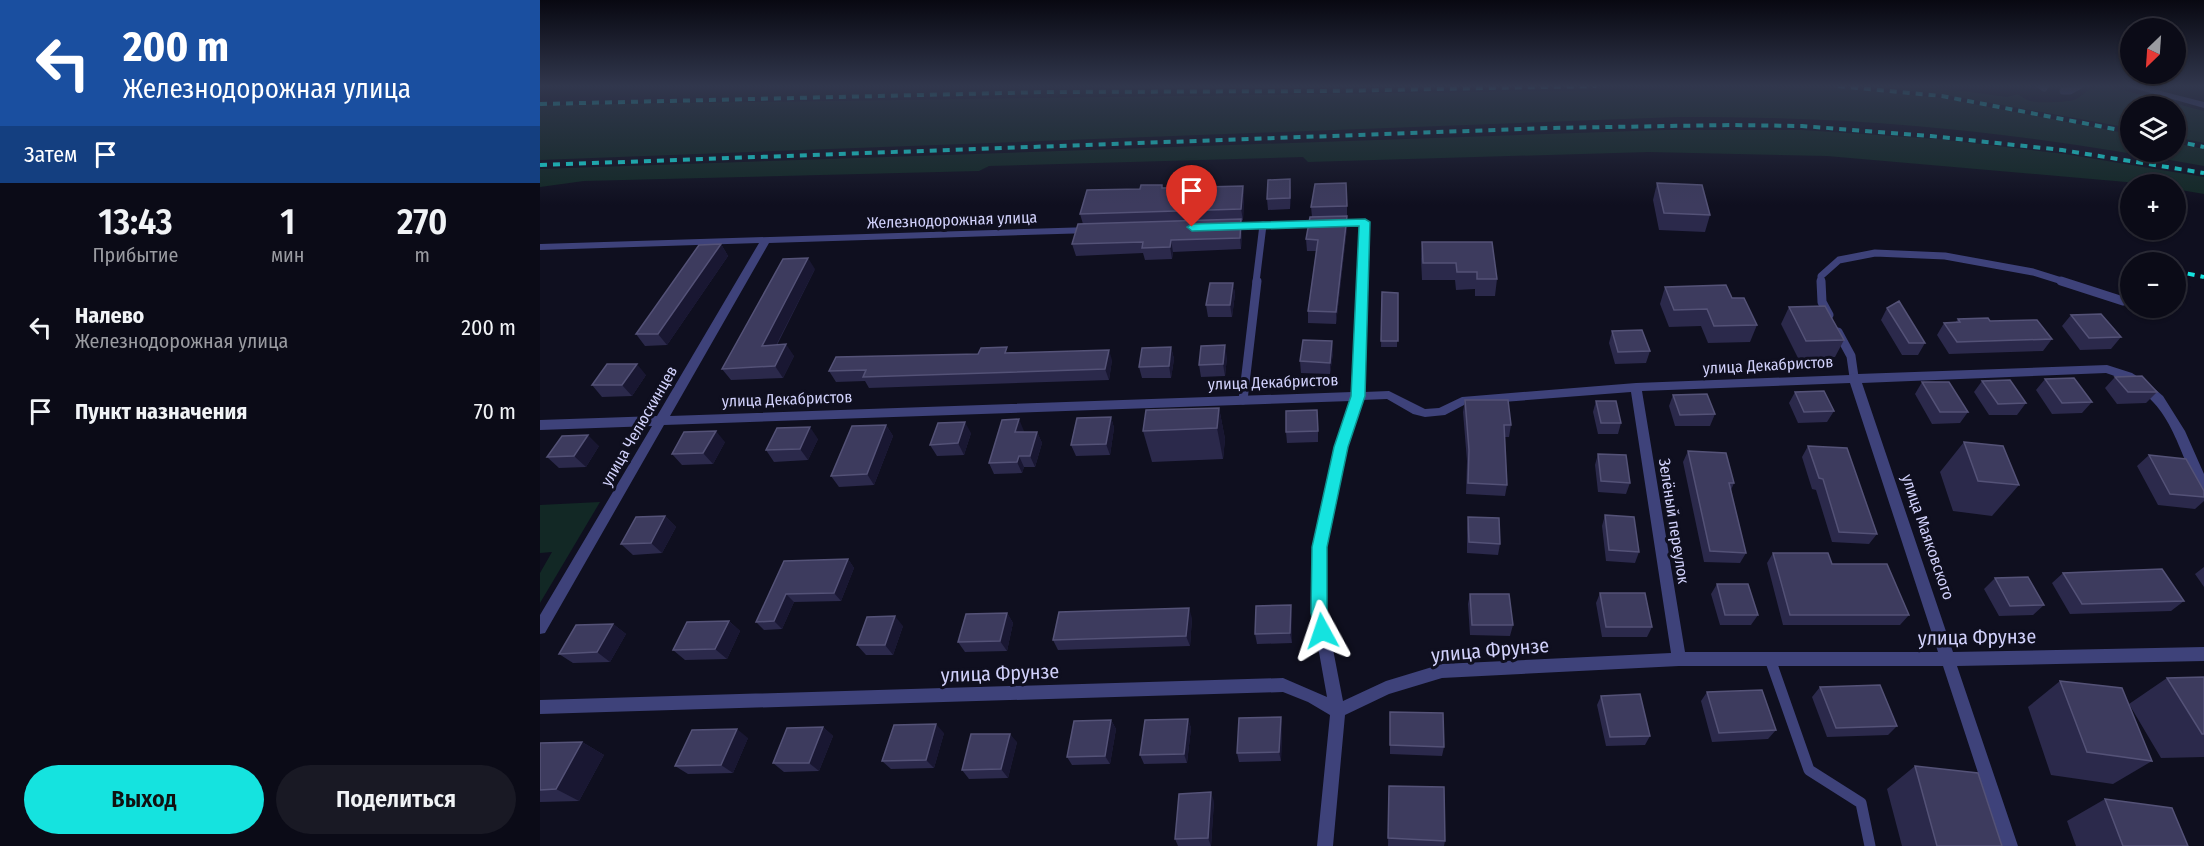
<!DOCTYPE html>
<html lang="ru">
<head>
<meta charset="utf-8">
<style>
	:root { --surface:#0b0b17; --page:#191924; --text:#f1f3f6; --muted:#9a9ba1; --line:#2b2b36; --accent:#15e3df }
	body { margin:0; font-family:"Fira Sans Condensed",sans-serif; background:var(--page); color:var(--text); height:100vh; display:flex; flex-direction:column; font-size:22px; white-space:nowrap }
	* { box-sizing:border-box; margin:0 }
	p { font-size:20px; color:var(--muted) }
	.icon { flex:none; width:33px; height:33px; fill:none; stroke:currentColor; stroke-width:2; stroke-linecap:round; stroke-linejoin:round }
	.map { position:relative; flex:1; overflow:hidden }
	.sheet { display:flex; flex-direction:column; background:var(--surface); width:540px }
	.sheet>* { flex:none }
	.hud { background:#1a4fa0; color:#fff; overflow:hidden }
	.needle { width:39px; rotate:205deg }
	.tools { position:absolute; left:1580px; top:18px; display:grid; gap:12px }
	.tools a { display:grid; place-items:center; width:66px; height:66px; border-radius:50%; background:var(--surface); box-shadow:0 2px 4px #0004,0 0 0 2px var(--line); font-size:30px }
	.pin { position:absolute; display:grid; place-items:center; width:51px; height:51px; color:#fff; margin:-62px -26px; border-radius:50% 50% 50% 0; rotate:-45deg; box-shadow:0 0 6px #0007 }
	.pin .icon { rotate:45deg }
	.me { position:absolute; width:66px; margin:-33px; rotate:355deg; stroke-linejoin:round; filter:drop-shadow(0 0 4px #0008) }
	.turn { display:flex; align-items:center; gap:21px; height:126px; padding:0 24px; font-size:27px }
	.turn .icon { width:78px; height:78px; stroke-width:2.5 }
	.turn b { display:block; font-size:42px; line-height:51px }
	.then { display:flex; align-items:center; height:57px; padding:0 24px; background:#0003; gap:12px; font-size:22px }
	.eta { display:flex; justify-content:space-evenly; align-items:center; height:102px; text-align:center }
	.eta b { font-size:36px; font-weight:600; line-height:42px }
	.primary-button { display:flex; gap:12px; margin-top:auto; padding:12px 24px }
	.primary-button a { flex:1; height:69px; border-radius:36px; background:var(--accent); color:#111; font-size:24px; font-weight:600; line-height:69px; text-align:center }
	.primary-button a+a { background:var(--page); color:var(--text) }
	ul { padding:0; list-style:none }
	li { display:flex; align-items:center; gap:18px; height:84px; padding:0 24px }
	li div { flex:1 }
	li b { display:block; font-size:22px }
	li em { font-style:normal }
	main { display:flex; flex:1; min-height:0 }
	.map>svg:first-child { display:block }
	.green { fill:#122825 }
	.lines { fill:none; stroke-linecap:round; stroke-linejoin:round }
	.service-far2 { stroke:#3e427a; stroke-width:7 }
	.service-far1 { stroke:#3e427a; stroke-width:9 }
	.service { stroke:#3e427a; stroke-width:11 }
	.minor { fill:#3e427a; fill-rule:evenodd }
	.tertiary { fill:#3e427a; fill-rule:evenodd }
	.rail { stroke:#15e3df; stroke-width:4; stroke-dasharray:7 6; stroke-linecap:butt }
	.wall { fill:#2b294b }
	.shaded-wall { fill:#191732 }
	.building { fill:#3d3b5e; stroke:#545277; stroke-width:1.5 }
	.route { fill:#15e3df; stroke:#0e9491; stroke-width:1.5 }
	.labels { text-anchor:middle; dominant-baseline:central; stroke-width:6; stroke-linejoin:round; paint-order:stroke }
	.street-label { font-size:16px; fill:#d1d1fb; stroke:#0f0f1f }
	.near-street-label { font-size:20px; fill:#d1d1fb; stroke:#0f0f1f }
</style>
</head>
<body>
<main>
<section class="sheet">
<div class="hud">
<div class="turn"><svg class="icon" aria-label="left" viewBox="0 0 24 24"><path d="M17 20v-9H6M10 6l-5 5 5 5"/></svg><div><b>200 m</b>Железнодорожная улица</div></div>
<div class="then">Затем<svg class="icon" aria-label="arrive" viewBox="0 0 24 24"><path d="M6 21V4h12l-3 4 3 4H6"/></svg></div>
</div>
<div class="eta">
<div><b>13:43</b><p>Прибытие</p></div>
<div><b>1</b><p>мин</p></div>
<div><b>270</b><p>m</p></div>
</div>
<ul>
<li><svg class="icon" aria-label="left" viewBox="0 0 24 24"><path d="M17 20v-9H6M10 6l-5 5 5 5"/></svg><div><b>Налево</b><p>Железнодорожная улица</p></div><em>200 m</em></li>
<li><svg class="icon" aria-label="arrive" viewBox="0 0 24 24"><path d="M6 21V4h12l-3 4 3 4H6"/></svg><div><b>Пункт назначения</b></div><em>70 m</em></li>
</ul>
<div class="primary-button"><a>Выход</a><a>Поделиться</a></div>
</section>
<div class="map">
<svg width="1664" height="846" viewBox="0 0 1664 846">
	<rect width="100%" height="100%" fill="#0f0f1f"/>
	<path class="green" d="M546,86h425l-389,3z
		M1321,86h65l81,11 10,-3c4,2 9,6 13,7 8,2 42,2 48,-3 13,-9 11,-11 29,-12l97,25v32l-29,-6v-31h-45v22l-189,-34z
		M1290,87l112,11 188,36v18h45v-9l29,6v17c-96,-17 -193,-32 -289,-40 -79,-7 -158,-9 -237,-9l-1138,43v-55z
		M1124,130h138l135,9 128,15 139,23v17l-29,-5v-5h-26l-322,-28 -178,-4 -341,10 -5,-5 -314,9 -10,5 -395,10 -44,6v-18z
		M60,502l-60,101v-30l12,-21 -12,1v-48z"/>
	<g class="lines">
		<path class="service-far2" d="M1501,86l3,2
			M1523,91h7l9,-5
			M716,282l7,-57
			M1281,282v-6l18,-16 36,-7 70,3 88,16 32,10"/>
		<path class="service-far1" d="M1281,281l1,21 7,13
			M1521,281l62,20
			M1298,332l13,24 3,21
			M703,400l14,-119"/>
		<path class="service" d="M1230,659l39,111 52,33 9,43"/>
		<path class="minor" d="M825,219l5,3 -6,170 25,-1 36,18 14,-1 23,-11 174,-14 214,-8 4,-2 4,1 249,-9 25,8 17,11 14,12 22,35 19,43v19l-5,-1c-26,-54 -29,-97 -93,-119l-244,10 91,269 251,-5v14l-247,5 61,180h-16l-59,-180h-264l-237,12 -53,16 -44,21 -12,131h-16l13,-131 -22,-13 -25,-10 -743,22v-14l743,-22 44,19 -15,-84v-66l23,-100 16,-46 -687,24 -119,208 -5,1v-19l112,-189 -112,4v-10l117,-4 102,-173 -219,7v-6l551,-17 5,3 -5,3 -322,10 -99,173 682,-24 8,-167 -132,4 -5,-3 5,-3zM1310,383l88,269h-253l-43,-261zM1091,392l40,261 -229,11 -56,17 -43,20 -17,-88v-66l21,-100 15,-47 25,-1 26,15 12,3 20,-2 19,-10z"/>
		<path class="tertiary" d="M1586,86h15l63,16v6z"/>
		<path class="rail" d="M1298,86l104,10 188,36
			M0,104l506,-12 280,-1 270,-5
			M1635,141l29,6
			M0,165l1008,-37 182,-3 72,1 129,10 131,14 142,23
			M1635,271l29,6"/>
	</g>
	<path class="wall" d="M1117,183l53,32 -5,17 -46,-2 -6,-30z
		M703,186l1,11 -1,23 -2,1 1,10 -1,18 -68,3 -1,7 -27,1 -2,-7 -67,3 -4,-12 11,-20 -3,-10 83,-26z
		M751,191l-1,18 -22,1 -1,-11z
		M807,206v22l-11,96 -28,-1v-12l8,-60h-9l-1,-12 6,-22 -1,-10z
		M882,242l75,37 -2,17h-20v-7l-19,1 -1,-10h-33l-1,-21z
		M181,244l7,12 -61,89 -22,1 -9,-12z
		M275,269l-38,76 17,11 -11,22 -52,2 -9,-11z
		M693,283l2,11 -3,23h-24l-2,-12z
		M1125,287l67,11 25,27 -7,17 -42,1 -7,-17 -32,1 -9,-23z
		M842,292l16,1 -1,54h-16z
		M1249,307l55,33 -9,17 -37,1 -17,-34z
		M1347,308l38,35 -7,12h-16l-21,-35z
		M1531,315l50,22 -10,12 -31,1 -18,-24z
		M1418,319l94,20 -9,12 -94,3 -12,-19 7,-12h11z
		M1072,331l38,20 -4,12 -31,1 -6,-21z
		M792,341l1,12 -3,21 -29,-1 -1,-12z
		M631,347l3,12 -3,19h-29l-3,-11z
		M469,353l103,7 -3,20 -240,8 -4,-7 -29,1 -7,-11 149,-17z
		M687,357l-2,19 -24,1 -2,-12z
		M106,375l-14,21 -30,1 -10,-12z
		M1575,377l42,15 -11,11 -29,1 -12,-16z
		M1505,379l47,23 -10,11 -30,1 -16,-24z
		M1442,381l44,22 -9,12h-28l-15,-23z
		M1382,382l46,30 -8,11 -28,1 -17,-30z
		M1255,392l39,19 -7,11 -29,1 -9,-20z
		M1133,395l42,19 -5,12h-35l-6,-20z
		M925,400l46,25 -2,12h-4l2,48 -2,11 -39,-2 1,-33 -4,-49z
		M1056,401l25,22 -3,11h-20l-5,-22z
		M679,408l6,31 -2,20 -71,3 -9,-31z
		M571,417l3,11 -4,27 -34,1 -5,-11z
		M778,421v21l-31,1 -1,-11z
		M346,425l7,11 -19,49 -35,2 -8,-11z
		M484,431l-1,1h14l5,11 -7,24h-11l-2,6 -28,1 -5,-11z
		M431,433l-7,22 -27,1 -7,-11z
		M278,439l-10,21 -34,2 -8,-12z
		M185,442l-12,22 -31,1 -10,-11z
		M1424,442l55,43 -27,31 -39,-5 -13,-39z
		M59,446l-13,21 -27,1 -12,-11z
		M1268,446l69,88 -8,10 -37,-2 -16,-52 -4,-1 -10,-32z
		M1148,451l46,32 -3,7 15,63 -6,10 -36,-1 -21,-100z
		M1058,454l32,29 -4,11 -28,-2 -3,-27z
		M1609,455l55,36v10l-9,8 -37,-4 -21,-39z
		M1065,515l34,37 -4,11 -29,-2 -4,-35z
		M125,516l11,11 -14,26 -29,2 -12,-11z
		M928,517l32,27 -2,11 -31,-2v-25z
		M1233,553l59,11 77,51 -9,10h-117l-16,-62z
		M308,559l6,9 -13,33 -47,1 -12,27 -18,1 -8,-8 28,-61z
		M1664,567v20l-9,-13z
		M1523,573l121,28 -13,10 -101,3 -18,-31z
		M1455,578l49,27 -11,10 -34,1 -15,-27z
		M1177,584l41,31 -7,10h-31l-9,-31z
		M1060,593l52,34 -5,10h-45l-6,-34z
		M930,594l43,31 -3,11 -40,-1 -2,-31z
		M467,613l6,10 -6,28 -42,1 -7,-10z
		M752,615v28l-35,1 -2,-10z
		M652,618l-2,28 -132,4 -5,-10z
		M189,621l11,10 -13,28 -42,1 -12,-10z
		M73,624l13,10 -16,28 -37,1 -14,-9z
		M363,626l-10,29h-27l-9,-10z
		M1664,677v80l-43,1 -32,-54 38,-26z
		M1520,681l92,80 -39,23 -62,-9 -23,-68z
		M1280,687l77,39 -9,9 -61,2 -15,-40z
		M1167,692l69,38 -8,9 -56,3 -11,-41z
		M1061,696l49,40 -5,9 -39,1 -9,-41z
		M850,712l54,35 -2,9 -52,-2z
		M741,717l1,9 -1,35 -42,1 -2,-9z
		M648,719l3,9 -4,35 -43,1 -4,-9z
		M571,720l5,9 -6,35 -38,1 -5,-8z
		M283,727l10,9 -14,35 -35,1 -11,-9z
		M404,733l-10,35 -43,1 -9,-8z
		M208,738l-15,35 -45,1 -13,-8z
		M42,742l22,13 -25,46 -39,1v-59z
		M477,742l-9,36 -39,1 -7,-9z
		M1375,766l87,80h-100l-15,-57z
		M849,786l56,55 -1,5h-56z
		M1565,799l83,47h-112l-9,-25z
		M674,801l-3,45h-33l-3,-7z"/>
	<path class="shaded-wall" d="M750,179l1,12 -1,18z
		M703,186l1,11 -1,23 -2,-11z
		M807,216v12l-11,96v-12z
		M701,219l1,12 -1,18 -1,-11z
		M631,240l2,12 -1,7 -2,-12z
		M181,244l7,12 -61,89 -9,-11z
		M268,258l7,11 -45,88 -8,-11z
		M693,283l2,11 -3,23 -2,-12z
		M792,341l1,12 -3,21v-11z
		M246,344l8,12 -11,22 -8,-12z
		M685,345l2,12 -2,19 -2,-12z
		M631,347l3,12 -3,19 -2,-12z
		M569,350l3,10 -3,20 -4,-11z
		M97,364l9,11 -14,21 -10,-11z
		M679,408l6,31 -2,20 -6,-31z
		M571,417l3,11 -4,27 -4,-11z
		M479,419l5,12 -4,13 -5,-12z
		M425,422l6,11 -7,22 -6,-12z
		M346,425l7,11 -19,49 -7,-11z
		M270,427l8,12 -10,21 -8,-11z
		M176,431l9,11 -12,22 -10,-11z
		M497,432l5,11 -7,24 -5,-11z
		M48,435l11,11 -13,21 -12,-11z
		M479,456l5,11 -2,6 -5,-11z
		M125,516l11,11 -14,26 -11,-10z
		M308,559l6,9 -13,33 -7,-8z
		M246,594l8,8 -12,27 -8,-8z
		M751,605l1,10v28l-2,-10z
		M649,608l3,10 -2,28 -4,-10z
		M467,613l6,10 -6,28 -7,-10z
		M355,616l8,10 -10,29 -8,-10z
		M189,621l11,10 -13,28 -12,-10z
		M73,624l13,10 -16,28 -13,-10z
		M741,717l1,9 -1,35 -2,-9z
		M648,719l3,9 -4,35 -3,-9z
		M571,720l5,9 -6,35 -5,-8z
		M396,724l8,9 -10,35 -8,-8z
		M283,727l10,9 -14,35 -10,-8z
		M197,729l11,9 -15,35 -12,-8z
		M470,734l7,8 -9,36 -7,-9z
		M42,742l22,13 -25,46 -23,-12z
		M671,792l3,9 -3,45 -3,-8z"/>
	<path class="building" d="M750,179v19l-23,1 1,-19z
		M806,183l1,23 -36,1 4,-23z
		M1117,183l45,2 8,30 -46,-2z
		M601,185h21v3l81,-2 -2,23 -161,5 7,-24 53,-1z
		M807,216l-11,96 -28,-1 10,-71 -12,-1 4,-22z
		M701,219l-1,19 -69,2 -1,7 -28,1 1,-6 -71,2 6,-20z
		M882,242h70l5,37h-20v-7h-20l-1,-9h-33z
		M181,244l-63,90h-22l63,-89z
		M268,258l-46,88 24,-2 -11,22 -53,3 61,-110z
		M670,283h23l-3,22h-24z
		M1186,285l6,13h12l13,27 -43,1 -7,-17 -33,1 -9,-23z
		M842,292l16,1v48h-17z
		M1359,301l26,42h-16l-22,-35z
		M1285,306l19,34 -38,1 -17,-34z
		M1561,314l20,23 -32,1 -18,-23z
		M1448,318l2,3 47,-1 15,19 -95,3 -13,-19 16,-1 -2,-3z
		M1102,330l8,21 -32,1 -6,-21z
		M763,340l29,1 -2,22 -30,-2z
		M685,345l-2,19 -24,1 2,-19z
		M467,347l-2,6 104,-3 -4,19 -242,8 3,-7 -37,1 7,-14 142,-3 3,-6z
		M631,347l-2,19 -30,1 3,-19z
		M67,364h30l-15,21h-30z
		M1602,376l15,16h-29l-13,-15z
		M1534,378l18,24 -30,1 -17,-24z
		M1470,380l16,23 -28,1 -16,-23z
		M1382,382h27l19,30h-28z
		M1284,391l10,20 -30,1 -9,-20z
		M1167,394l8,20 -35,1 -7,-20z
		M925,400h43l3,25h-7l3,60 -39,-2 1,-33z
		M1056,401h20l5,22h-20z
		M679,408l-2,20 -74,3 3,-21z
		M777,410l1,21 -32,1v-21z
		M571,417l-5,27 -35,1 6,-27z
		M479,419l-4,13h22l-7,24h-11l-2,6 -28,1 13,-43z
		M425,422l-7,21 -28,2 8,-22z
		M346,425l-19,49 -36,2 21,-50z
		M270,427l-10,22 -34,1 11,-22z
		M176,431l-13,22 -31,1 12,-22z
		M48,435l-14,21 -27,1 15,-21z
		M1424,442l39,4 16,39 -41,-4z
		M1268,446l39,2 30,86 -38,-2 -16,-53 -4,-1z
		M1148,451l38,2 8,30h-5l17,70 -36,-2z
		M1058,454l28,1 4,28 -29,-2z
		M1609,455l37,4 18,32v6l-34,-3z
		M1065,515l29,2 5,35 -30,-2z
		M125,516l-14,27 -30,1 15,-27z
		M928,517l31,1 1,26 -31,-2z
		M1233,553h55l4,11h55l22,51h-119z
		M308,559l-14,34 -48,1 -12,27 -18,1 28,-61z
		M1622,569l22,32 -102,3 -19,-31z
		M1488,577l16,28 -34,1 -15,-28z
		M1177,584h31l10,31h-33z
		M1060,593h45l7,34h-46z
		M930,594h39l4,31h-41z
		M751,605l-1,28 -35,1 1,-28z
		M649,608l-3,28 -133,4 6,-28z
		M467,613l-7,28 -42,1 8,-28z
		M355,616l-10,29h-28l10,-28z
		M189,621l-14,28 -42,1 14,-28z
		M73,624l-16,28 -38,2 17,-29z
		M1664,677v57h-2l-35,-56z
		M1520,681l62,7 30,73 -65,-9z
		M1340,685l17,41 -61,2 -16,-41z
		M1222,690l14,40 -57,3 -12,-41z
		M1100,694l10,42 -40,1 -9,-41z
		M850,712l53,1 1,34 -54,-2z
		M741,717l-2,35 -42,1 2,-35z
		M648,719l-4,35 -44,1 5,-35z
		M571,720l-6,36 -38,1 7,-36z
		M396,724l-10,36 -44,1 12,-36z
		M283,727l-14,36h-36l14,-35z
		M197,729l-16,36 -46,1 17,-36z
		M431,734h39l-9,35 -39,1z
		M42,742l-26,47 -16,1v-47z
		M1375,766l63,7 24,73h-65z
		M849,786l55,1 1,54 -57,-3z
		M671,792l-3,46 -33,1 4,-45z
		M1565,799l67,9 16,38h-65z"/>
	<linearGradient id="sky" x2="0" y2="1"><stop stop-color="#080811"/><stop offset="0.42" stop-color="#31374d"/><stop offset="1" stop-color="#31374d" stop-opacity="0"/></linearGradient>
	<rect width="1664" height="205" fill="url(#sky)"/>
	<path class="route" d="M825,219l5,3 -5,174 -17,51 -21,100v66l3,18 -2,6 -6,2 -6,-2 -5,-24 1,-66 22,-100 17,-51 8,-170 -167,5 -5,-4 5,-3z"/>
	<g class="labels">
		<g class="street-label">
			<text transform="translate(412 220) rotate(-2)">Железнодорожная улица</text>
			<text transform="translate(1228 365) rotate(-3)">улица Декабристов</text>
			<text transform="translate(733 382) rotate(-2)">улица Декабристов</text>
			<text transform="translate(247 399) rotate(-2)">улица Декабристов</text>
			<text transform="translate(99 426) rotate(-60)">улица Челюскинцев</text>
			<text transform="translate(1134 521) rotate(81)">Зелёный переулок</text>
			<text transform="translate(1388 537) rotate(71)">улица Маяковского</text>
		</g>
		<g class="near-street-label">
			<text transform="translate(1437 637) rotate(-1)">улица Фрунзе</text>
			<text transform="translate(950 650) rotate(-5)">улица Фрунзе</text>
			<text transform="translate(460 673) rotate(-2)">улица Фрунзе</text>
		</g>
	</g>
</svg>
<div class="tools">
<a><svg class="needle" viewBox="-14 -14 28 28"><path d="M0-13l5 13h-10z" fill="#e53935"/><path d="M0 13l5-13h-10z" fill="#9a9ba1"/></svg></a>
<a><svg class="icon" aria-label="layers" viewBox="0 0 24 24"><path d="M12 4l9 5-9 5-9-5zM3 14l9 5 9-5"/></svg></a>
<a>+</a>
<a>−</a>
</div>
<div class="pin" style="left:652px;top:227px;background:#d93025"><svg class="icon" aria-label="arrive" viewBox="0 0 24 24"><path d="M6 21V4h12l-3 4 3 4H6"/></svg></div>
<svg class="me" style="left:782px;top:631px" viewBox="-20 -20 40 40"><path d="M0-17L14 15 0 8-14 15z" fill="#15e3df" stroke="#fff" stroke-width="4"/></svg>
</div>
</main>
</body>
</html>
